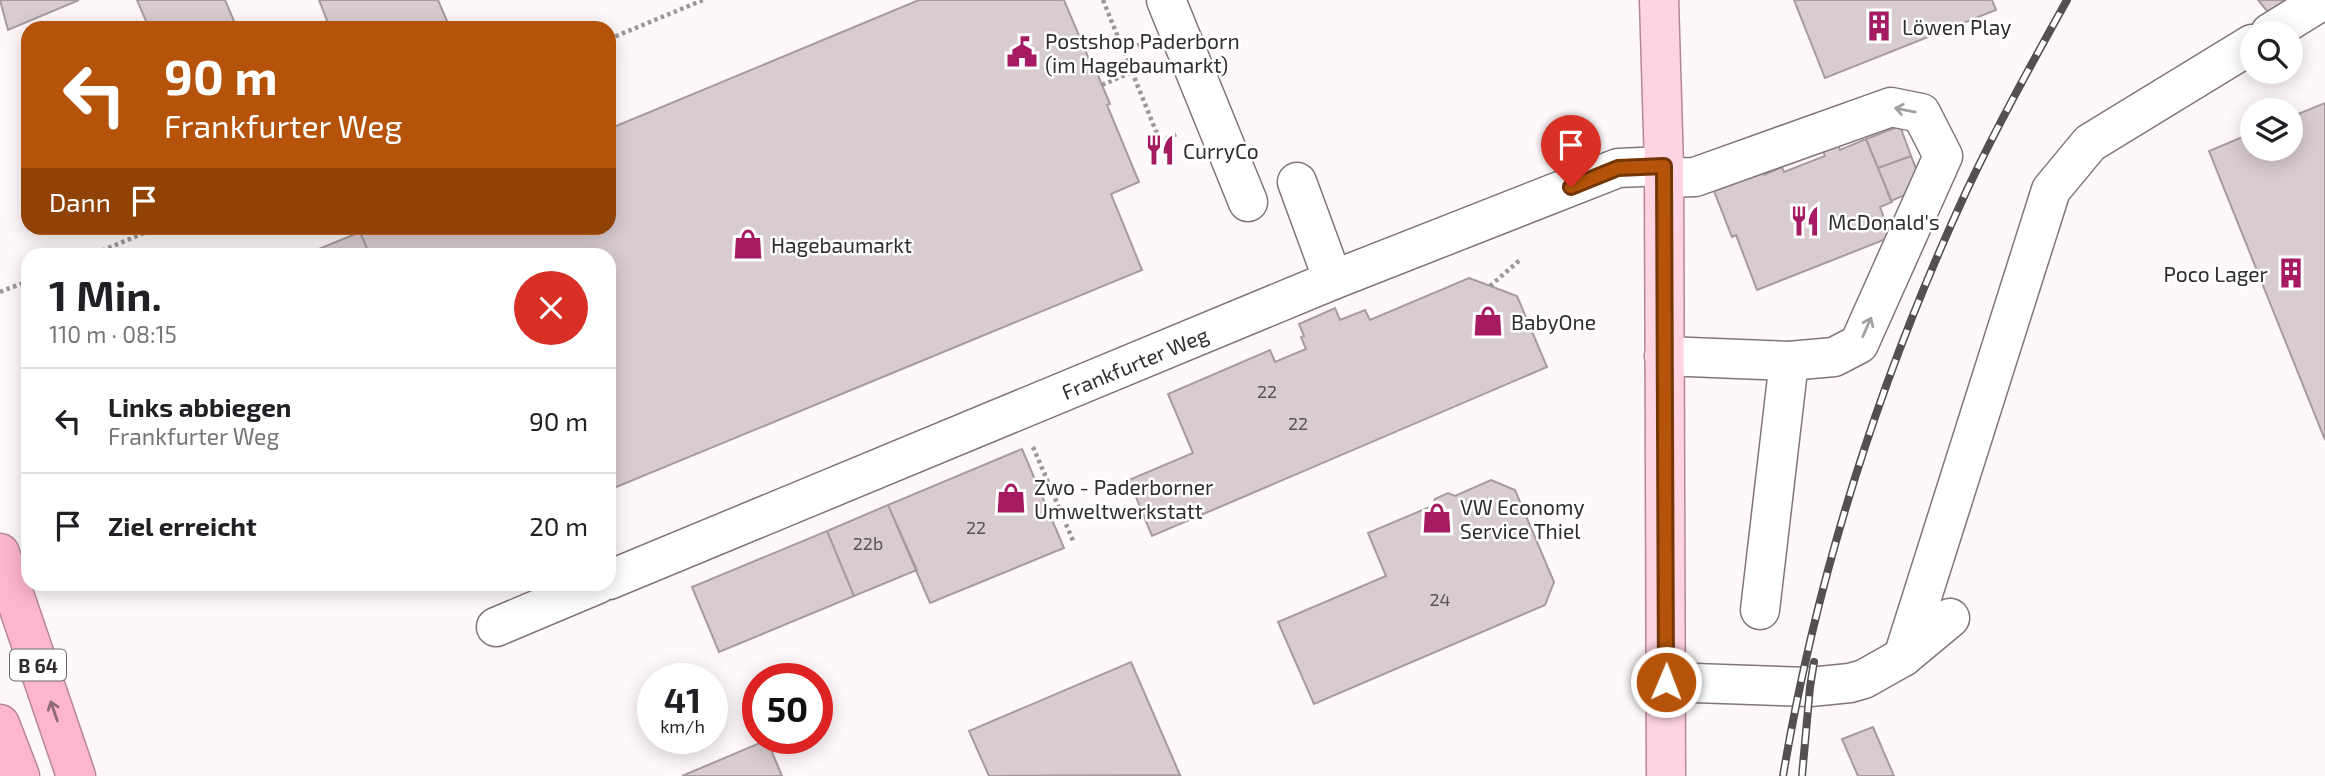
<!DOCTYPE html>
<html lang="de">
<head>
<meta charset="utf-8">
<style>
	:root { --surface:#fff; --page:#f2f2f2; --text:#202124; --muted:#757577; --line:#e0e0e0 }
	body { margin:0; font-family:"Exo 2",sans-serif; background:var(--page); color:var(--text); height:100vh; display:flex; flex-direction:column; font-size:26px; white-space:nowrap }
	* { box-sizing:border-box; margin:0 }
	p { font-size:23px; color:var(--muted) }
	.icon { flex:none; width:38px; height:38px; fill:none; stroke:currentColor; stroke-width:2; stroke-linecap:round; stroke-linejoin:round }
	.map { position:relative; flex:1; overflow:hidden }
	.panel { position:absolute; left:21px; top:248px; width:595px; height:343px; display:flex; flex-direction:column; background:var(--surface); border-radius:21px; box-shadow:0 4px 18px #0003 }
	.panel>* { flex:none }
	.guide { position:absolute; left:21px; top:21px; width:595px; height:214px; border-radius:21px; box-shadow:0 4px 18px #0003; background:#b45309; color:#fff; overflow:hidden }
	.controls { position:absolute; left:2240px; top:21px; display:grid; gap:14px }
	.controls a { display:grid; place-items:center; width:63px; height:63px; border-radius:50%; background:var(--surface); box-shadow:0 4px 18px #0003; font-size:35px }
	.speed { position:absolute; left:637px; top:663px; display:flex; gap:14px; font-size:35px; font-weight:700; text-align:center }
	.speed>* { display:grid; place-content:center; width:91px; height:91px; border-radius:50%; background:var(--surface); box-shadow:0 4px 18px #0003; line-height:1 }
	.speed small { font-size:18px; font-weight:400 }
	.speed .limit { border:10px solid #d22; background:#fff; color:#111 }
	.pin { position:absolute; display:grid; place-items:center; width:60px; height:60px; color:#fff; margin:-72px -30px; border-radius:50% 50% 50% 0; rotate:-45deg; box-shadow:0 0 7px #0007 }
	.pin .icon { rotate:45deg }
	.me { position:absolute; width:77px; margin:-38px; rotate:1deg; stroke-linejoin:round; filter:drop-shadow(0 0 5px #0008) }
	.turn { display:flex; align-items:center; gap:24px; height:147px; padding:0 28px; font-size:32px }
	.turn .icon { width:91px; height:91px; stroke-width:2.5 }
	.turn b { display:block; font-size:49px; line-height:60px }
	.then { display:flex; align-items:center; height:66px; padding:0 28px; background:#0003; gap:14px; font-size:26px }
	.round { display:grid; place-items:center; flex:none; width:74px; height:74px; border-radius:37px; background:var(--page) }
	.head { display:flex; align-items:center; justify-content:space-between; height:119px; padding:0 28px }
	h1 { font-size:42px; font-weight:700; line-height:52px }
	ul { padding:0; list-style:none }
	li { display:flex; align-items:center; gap:21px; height:105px; padding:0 28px; border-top:2px solid var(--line) }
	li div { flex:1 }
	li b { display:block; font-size:26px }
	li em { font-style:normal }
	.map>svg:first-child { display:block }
	.building { fill:#d9ccd0; stroke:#a79b9f; stroke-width:2 }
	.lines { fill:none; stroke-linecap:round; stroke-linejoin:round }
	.minor-casing { stroke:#817579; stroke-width:41 }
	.major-casing { stroke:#b68596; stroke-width:41 }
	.highway-casing { stroke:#b68596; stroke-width:41 }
	.path { stroke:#9b9697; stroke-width:4.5; stroke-dasharray:3.5 3.5; stroke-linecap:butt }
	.minor { stroke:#fff; stroke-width:38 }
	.major { stroke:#fed3e2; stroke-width:38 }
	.highway { stroke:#feb5ce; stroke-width:38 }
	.rail-casing { stroke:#544f50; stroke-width:8 }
	.rail { stroke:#fff; stroke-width:5; stroke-dasharray:16; stroke-linecap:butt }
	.oneway { stroke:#a2a0a0 }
	.oneway2 { stroke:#8d6a75 }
	.route-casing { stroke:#753606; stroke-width:18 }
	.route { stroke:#b45309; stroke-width:12 }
	.labels { text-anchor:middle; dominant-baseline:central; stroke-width:5; stroke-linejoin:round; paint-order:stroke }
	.number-label { font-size:18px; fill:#5b5456 }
	.shield { fill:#fff; stroke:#6f6b6c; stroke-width:2 }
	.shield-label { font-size:19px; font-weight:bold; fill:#312c2d }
	.poi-label { font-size:21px; fill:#312c2d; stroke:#fff; text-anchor:start }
	.street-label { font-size:21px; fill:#312c2d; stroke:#fff }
</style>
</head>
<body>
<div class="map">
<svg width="2325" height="776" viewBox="0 0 2325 776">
	<rect width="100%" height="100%" fill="#fef8fa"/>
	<path class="building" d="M0,0h79l-71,30z
		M137,0h88l12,28h-88z
		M319,0h119l12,28h-120z
		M919,0h145l27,64 2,-1 9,22 8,19 -3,1 32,77 -28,12 31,76 -533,220v-234h-239l-10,-24 10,-4h239v-99z
		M1794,0h198l4,10 -171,68z
		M2258,0h37l-22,18z
		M2325,103v337l-116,-289 43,-18v16h39v-32z
		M1900,126l11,30 -33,12 -12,-29z
		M1866,139l26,63 -12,5 11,30 -134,53 -21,-55 -4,2 -18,-46 49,-19 1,3 18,-8 2,5 41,-16 -2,-5 15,-6 2,5z
		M1911,156l7,17 -11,21 -16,7 -13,-33z
		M360,232l10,24h-68z
		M1469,278l48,18 30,71 -395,169 -23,-56 64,-27 -25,-59 102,-44 5,12 31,-13 -5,-12 3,-1 -5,-12 36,-16 5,12 25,-10 5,10z
		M1022,449l42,99 -134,55 -42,-98z
		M1491,480l24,10 39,92 -9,23 -231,99 -36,-82 108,-46 -18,-43 64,-27 3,-7 13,-6 7,3z
		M888,505l29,65 -63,26 -27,-65z
		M827,531l27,65 -135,56 -27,-65z
		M1131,662l49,113 -191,1 -20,-45z
		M1873,727l21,49h-36l-16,-37z
		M767,740l15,36h-100z"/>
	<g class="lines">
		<g class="minor-casing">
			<g id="minor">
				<path d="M1166,0l82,202"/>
				<path d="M2270,33l53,-33"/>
				<path d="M1297,182l36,98"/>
				<path d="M1664,356l125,5 45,-4 25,-13 84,-188 -22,-43 -30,-6 -196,70 -31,1"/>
				<path id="s1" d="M609,580l724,-300 285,-112 46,-2"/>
				<path d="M1760,610l29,-249"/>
				<path d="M496,627l102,-43"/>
				<path d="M1903,657l148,-467 39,-47 162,-99"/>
				<path d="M1666,682l144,5 40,-4 14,-4 39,-22 47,-39"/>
			</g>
		</g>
		<g class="major-casing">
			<path id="major" d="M1659,0l5,166 2,610"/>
		</g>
		<g class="highway-casing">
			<path id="highway" d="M0,553l76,223
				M0,724l20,52"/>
		</g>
		<path class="path" d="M1103,0l63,156
			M609,39l94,-39
			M1124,50l18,-6
			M1102,85l30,-13
			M1160,141l19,-8
			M89,256l67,-28
			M1490,286l31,-27
			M0,292l28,-11
			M1033,447l41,96"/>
		<use href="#minor" class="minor"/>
		<use href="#major" class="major"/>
		<use href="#highway" class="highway"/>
		<g class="rail-casing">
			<path id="rail" d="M1783,776c34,-202 97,-398 183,-584 31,-66 66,-129 101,-192
				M1802,776l8,-89 4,-25"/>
		</g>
		<use href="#rail" class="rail"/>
	</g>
	<defs><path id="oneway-shaft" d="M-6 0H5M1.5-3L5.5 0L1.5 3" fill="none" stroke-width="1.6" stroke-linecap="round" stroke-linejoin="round" transform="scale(1.75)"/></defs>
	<g class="oneway">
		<use href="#oneway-shaft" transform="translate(1905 110) rotate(-169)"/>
		<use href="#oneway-shaft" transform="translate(1867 327) rotate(-66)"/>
	</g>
	<use class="oneway2" href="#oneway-shaft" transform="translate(54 711) rotate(-109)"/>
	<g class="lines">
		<g class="route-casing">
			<path id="route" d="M1571,187l47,-19 46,-2 2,516"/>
		</g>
		<use href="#route" class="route"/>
	</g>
	<defs>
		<g id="building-bare" transform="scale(2.415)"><path d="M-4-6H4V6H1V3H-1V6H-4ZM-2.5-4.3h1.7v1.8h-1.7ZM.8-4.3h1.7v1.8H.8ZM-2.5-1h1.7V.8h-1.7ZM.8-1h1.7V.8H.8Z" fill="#a51a60" stroke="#fff" stroke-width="2.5" paint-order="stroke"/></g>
		<g id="civic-bare" transform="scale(2.415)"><path d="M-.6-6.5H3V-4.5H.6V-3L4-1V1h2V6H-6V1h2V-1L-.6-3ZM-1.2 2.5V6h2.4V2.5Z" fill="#a51a60" stroke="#fff" stroke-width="2.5" paint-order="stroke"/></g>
		<g id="restaurant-bare" transform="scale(2.415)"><path d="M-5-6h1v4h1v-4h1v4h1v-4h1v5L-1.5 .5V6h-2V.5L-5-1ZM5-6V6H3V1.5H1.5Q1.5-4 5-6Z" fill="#a51a60" stroke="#fff" stroke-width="2.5" paint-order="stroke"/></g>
		<g id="shop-bare" transform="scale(2.415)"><path d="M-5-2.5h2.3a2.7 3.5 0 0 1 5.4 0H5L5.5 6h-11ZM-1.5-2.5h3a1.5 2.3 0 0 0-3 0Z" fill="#a51a60" stroke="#fff" stroke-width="2.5" paint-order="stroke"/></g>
	</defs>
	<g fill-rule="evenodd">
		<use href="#building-bare" x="1879" y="26"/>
		<use href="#civic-bare" x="1022" y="52"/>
		<use href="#restaurant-bare" x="1160" y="150"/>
		<use href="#restaurant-bare" x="1805" y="221"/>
		<use href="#shop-bare" x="748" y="244"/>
		<use href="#building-bare" x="2291" y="273"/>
		<use href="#shop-bare" x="1488" y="321"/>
		<use href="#shop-bare" x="1011" y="498"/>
		<use href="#shop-bare" x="1437" y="518"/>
	</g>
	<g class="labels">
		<g class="number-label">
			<text x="1267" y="391">22</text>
			<text x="1298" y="423">22</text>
			<text x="976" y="527">22</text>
			<text x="868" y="543">22b</text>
			<text x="1440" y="599">24</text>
		</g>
		<rect class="shield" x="10" y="649.5" width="56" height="31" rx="5"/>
		<g class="shield-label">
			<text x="38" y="665">B 64</text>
		</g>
		<g class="poi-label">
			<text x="1902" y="26">Löwen Play</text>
			<text x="1045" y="40">Postshop Paderborn<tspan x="1045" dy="24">(im Hagebaumarkt)</tspan></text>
			<text x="1183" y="150">CurryCo</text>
			<text x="1828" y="221">McDonald's</text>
			<text x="771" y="244">Hagebaumarkt</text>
			<text x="2268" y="273" text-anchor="end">Poco Lager</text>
			<text x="1511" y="321">BabyOne</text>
			<text x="1034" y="486">Zwo - Paderborner<tspan x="1034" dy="24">Umweltwerkstatt</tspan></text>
			<text x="1460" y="506">VW Economy<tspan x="1460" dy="24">Service Thiel</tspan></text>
		</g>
		<g class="street-label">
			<text stroke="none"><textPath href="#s1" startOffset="569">Frankfurter Weg</textPath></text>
		</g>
	</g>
</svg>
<div class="controls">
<a><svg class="icon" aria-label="search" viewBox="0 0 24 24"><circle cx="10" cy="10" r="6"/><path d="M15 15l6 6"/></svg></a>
<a><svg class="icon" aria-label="layers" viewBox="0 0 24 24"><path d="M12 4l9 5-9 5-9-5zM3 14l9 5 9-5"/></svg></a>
</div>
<div class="speed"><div>41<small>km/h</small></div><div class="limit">50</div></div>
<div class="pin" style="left:1571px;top:187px;background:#d93025"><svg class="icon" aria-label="arrive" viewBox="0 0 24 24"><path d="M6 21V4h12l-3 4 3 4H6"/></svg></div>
<svg class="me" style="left:1666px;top:682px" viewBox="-20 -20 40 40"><circle r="17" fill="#b45309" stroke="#fff" stroke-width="3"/><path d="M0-11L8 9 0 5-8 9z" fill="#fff"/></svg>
<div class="guide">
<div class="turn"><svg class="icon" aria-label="left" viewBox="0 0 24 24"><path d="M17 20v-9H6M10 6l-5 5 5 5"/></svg><div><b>90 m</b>Frankfurter Weg</div></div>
<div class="then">Dann<svg class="icon" aria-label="arrive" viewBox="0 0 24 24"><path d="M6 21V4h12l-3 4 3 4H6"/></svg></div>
</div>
<section class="panel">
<div class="head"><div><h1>1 Min.</h1><p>110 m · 08:15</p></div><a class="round" style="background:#d93025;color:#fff"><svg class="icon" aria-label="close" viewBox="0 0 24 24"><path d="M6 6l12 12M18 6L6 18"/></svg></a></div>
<ul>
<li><svg class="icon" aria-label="left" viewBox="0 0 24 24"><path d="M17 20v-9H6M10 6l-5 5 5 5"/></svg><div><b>Links abbiegen</b><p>Frankfurter Weg</p></div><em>90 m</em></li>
<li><svg class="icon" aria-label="arrive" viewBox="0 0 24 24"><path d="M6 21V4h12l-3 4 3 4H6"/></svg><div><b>Ziel erreicht</b></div><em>20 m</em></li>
</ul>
</section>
</div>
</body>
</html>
